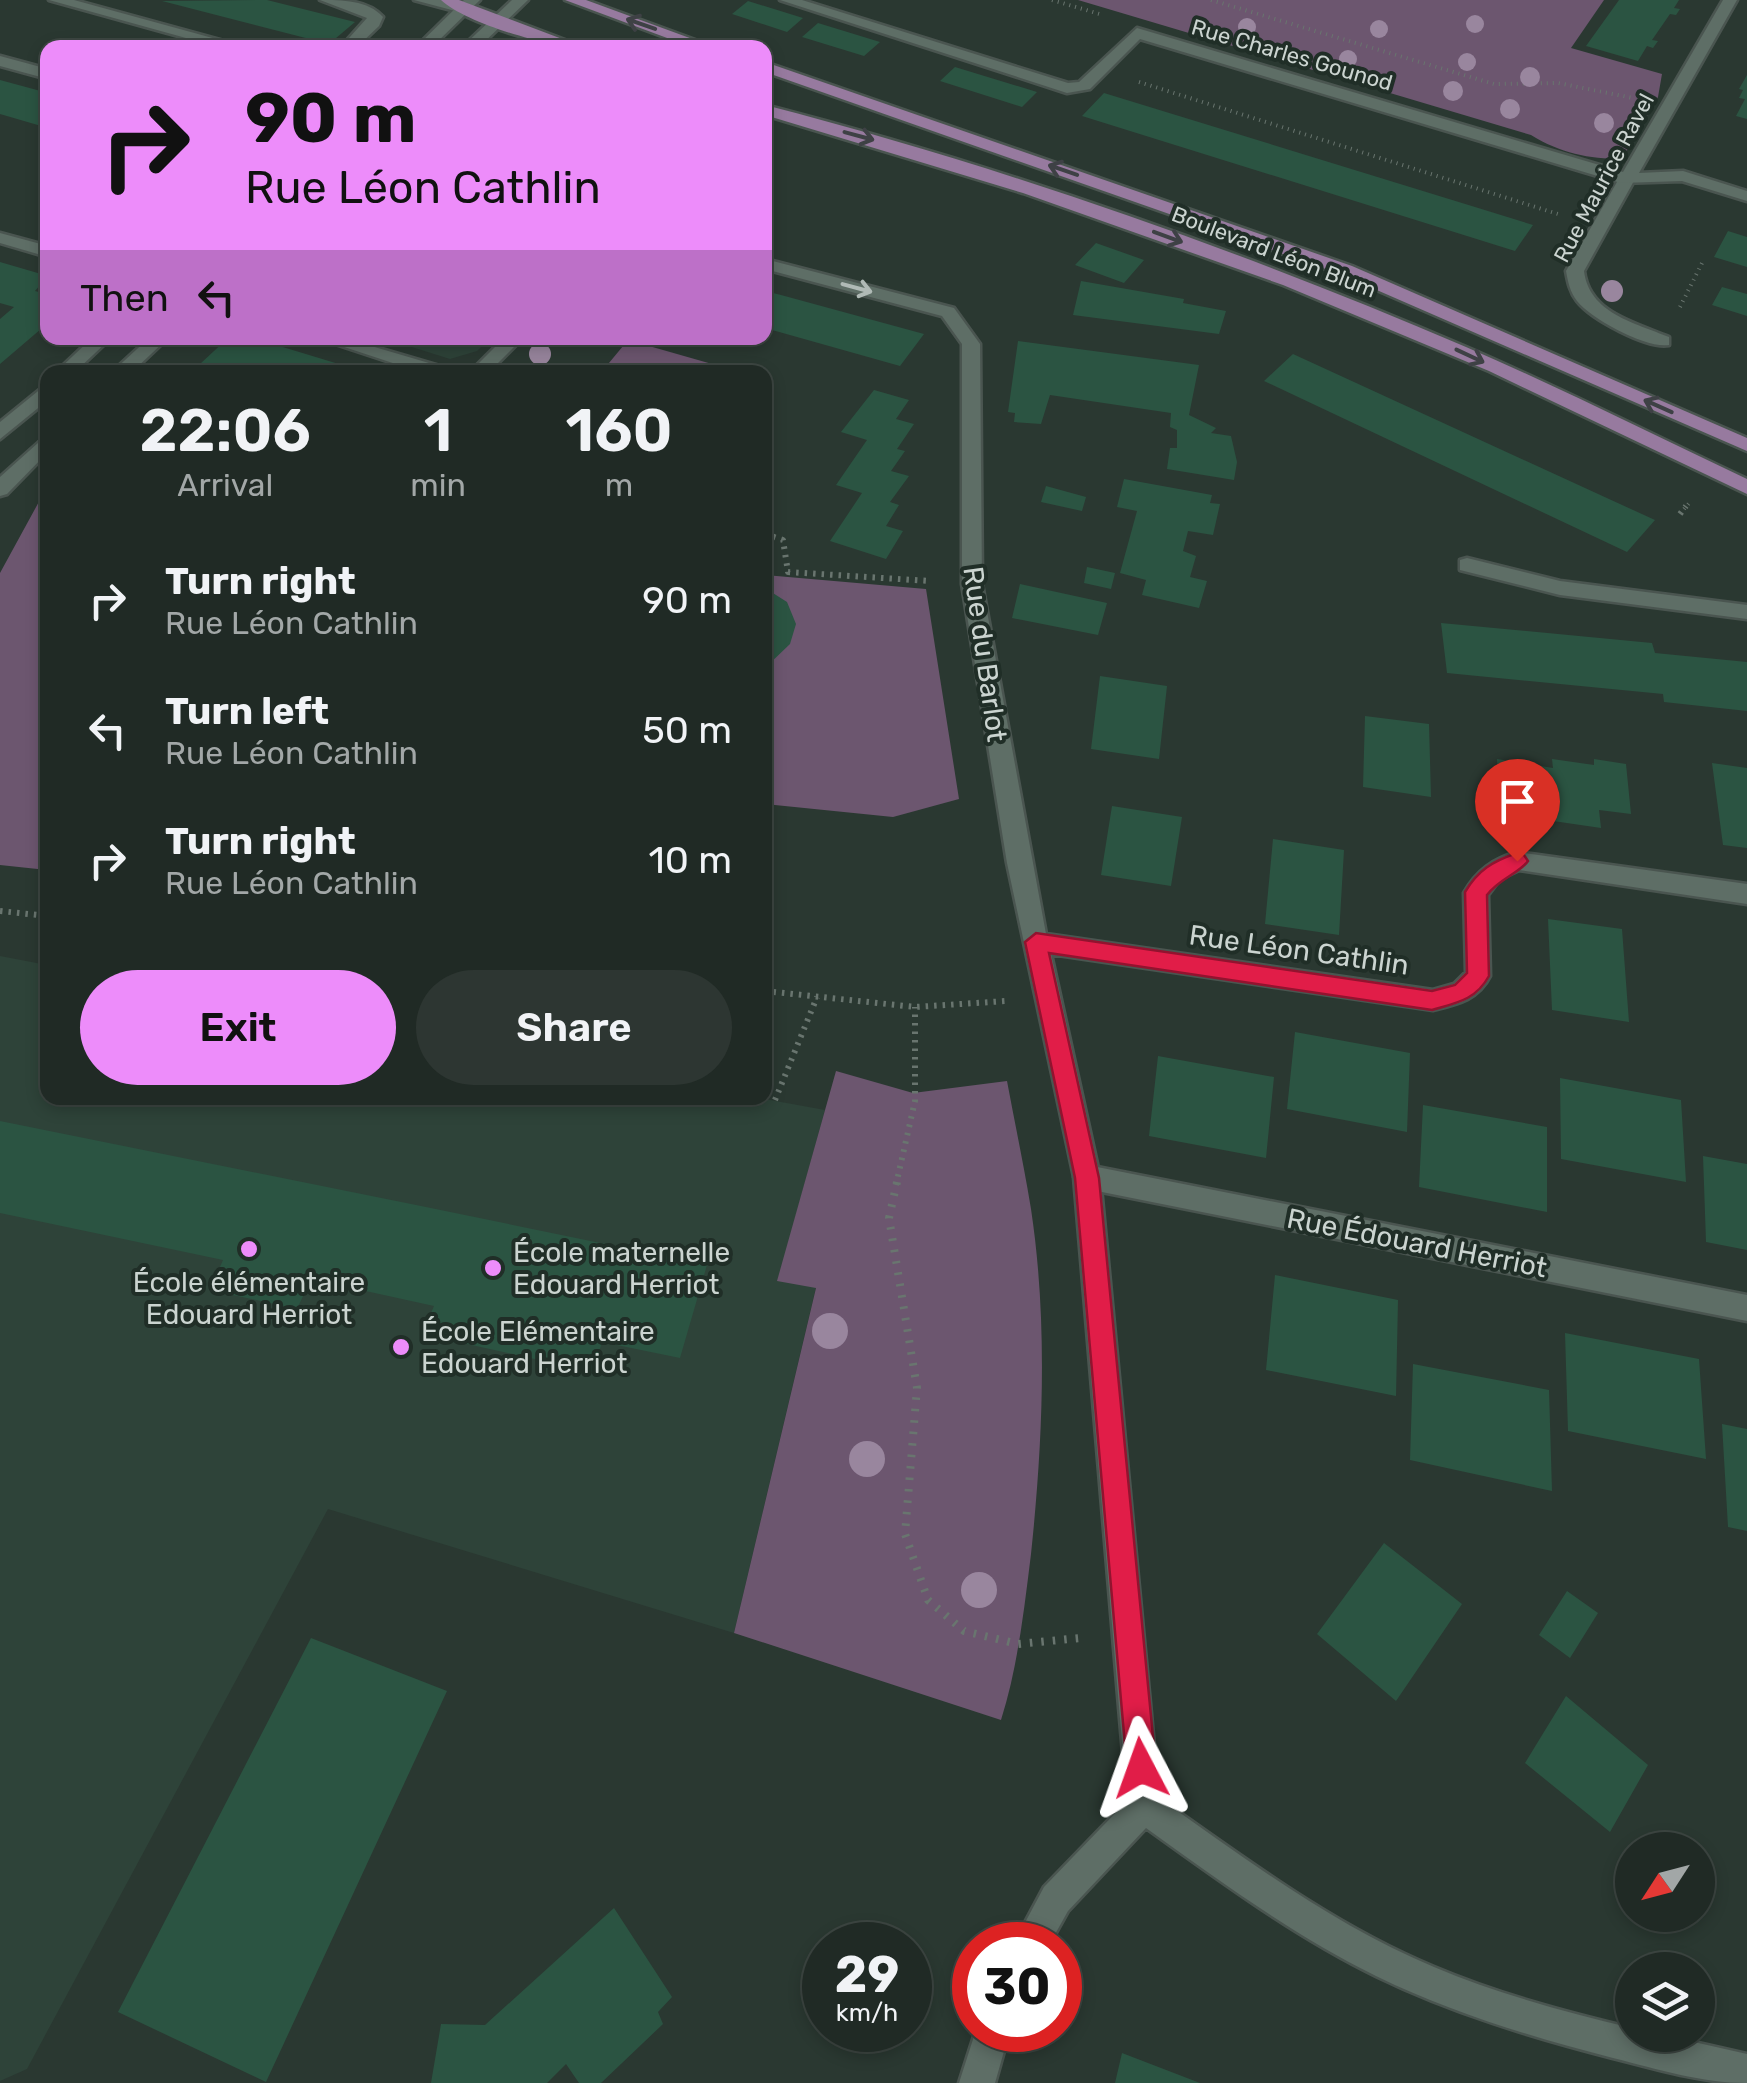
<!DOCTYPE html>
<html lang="en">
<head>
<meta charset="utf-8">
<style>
	:root { --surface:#202a25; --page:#2d3632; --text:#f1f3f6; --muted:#a2a7a7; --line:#3d4642; --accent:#ed8cfa }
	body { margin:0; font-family:Rubik,sans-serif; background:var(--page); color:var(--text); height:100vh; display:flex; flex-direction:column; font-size:38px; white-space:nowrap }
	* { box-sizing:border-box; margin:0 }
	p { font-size:32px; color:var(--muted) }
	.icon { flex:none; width:55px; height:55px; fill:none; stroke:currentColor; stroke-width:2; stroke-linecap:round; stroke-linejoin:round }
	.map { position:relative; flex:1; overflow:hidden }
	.drawer { position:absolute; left:40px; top:365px; width:732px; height:740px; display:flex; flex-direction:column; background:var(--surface); border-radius:20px; box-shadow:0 5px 15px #0003,0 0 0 2px var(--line) }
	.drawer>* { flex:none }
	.top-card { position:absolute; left:40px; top:40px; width:732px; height:305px; border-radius:20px; box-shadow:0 5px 15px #0003,0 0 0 2px var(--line); background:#ed8cfa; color:#111; overflow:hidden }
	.needle { width:65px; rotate:234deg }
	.buttons { position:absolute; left:1615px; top:1832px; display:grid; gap:20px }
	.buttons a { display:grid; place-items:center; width:100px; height:100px; border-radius:50%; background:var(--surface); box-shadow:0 5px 15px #0003,0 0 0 2px var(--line); font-size:50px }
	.speed { position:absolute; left:802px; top:1922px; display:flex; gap:20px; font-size:50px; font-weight:700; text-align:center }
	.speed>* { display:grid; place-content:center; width:130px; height:130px; border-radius:50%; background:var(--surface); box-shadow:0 5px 15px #0003,0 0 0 2px var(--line); line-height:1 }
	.speed small { font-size:25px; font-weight:400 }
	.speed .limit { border:15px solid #d22; background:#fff; color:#111 }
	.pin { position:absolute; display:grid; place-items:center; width:85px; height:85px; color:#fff; margin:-102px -42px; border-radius:50% 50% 50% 0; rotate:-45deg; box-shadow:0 0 10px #0007 }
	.pin .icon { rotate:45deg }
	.me { position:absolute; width:110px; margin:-55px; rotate:356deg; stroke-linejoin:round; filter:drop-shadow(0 0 8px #0008) }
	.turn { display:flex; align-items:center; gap:35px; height:210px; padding:0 40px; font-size:45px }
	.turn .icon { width:130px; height:130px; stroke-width:2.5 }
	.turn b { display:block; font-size:70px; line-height:85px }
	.then { display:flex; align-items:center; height:95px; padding:0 40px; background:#0003; gap:20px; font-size:38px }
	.eta { display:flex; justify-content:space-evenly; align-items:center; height:170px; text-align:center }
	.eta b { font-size:60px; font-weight:600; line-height:70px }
	.button { display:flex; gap:20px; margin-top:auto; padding:20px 40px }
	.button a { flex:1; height:115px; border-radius:60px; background:var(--accent); color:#111; font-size:40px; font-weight:600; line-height:115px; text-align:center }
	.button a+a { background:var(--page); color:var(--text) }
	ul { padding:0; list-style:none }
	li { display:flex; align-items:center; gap:30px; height:130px; padding:0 40px }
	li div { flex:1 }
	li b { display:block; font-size:38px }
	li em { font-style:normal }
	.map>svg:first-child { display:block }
	.built { fill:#2e4339 }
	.green { fill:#6c566f }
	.building { fill:#2b5442 }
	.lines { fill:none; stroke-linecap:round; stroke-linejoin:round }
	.service-casing { stroke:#4a5550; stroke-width:5 }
	.minor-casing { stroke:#4a5550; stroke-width:5 }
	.primary-casing { stroke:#4a5550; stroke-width:5 }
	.path-far2 { stroke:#69756f; stroke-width:4; stroke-dasharray:1 5; stroke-linecap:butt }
	.path-far1 { stroke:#69756f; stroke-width:6; stroke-dasharray:2.5 6; stroke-linecap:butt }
	.path { stroke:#69756f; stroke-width:8; stroke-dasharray:2.5 9; stroke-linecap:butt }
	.service { fill:#5e6e66; fill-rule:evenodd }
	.minor { fill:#5e6e66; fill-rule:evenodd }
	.primary { fill:#977a9f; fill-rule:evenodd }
	.tree { fill:#99869e }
	.oneway { stroke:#3e4145 }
	.oneway2 { stroke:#b0bab6 }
	.route { fill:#e11d48; stroke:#92132f; stroke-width:2.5 }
	.poi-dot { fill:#ed8cfa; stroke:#202e27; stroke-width:4 }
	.labels { text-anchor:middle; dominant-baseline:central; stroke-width:8; stroke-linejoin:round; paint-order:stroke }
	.far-street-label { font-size:22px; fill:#cbd4d0; stroke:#202e27 }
	.street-label { font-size:28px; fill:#cbd4d0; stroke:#202e27 }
	.poi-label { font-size:28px; fill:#cbd4d0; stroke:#202e27; text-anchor:start }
</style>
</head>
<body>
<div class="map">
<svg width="1747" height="2083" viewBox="0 0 1747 2083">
	<rect width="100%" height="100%" fill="#2a3831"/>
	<path class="built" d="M383,338h107l-13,13 -27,8z
		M0,956l47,9 1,133h711l66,12 -47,170 38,7 -82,346 -406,-124 -301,560 -27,12z"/>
	<path class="green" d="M1078,0h526l-33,48 91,26 -4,23 -36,62c-33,0 -62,-6 -91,-24z
		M628,340l91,26 -5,6h-98l-12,-3z
		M47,487v383l-47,-5v-292z
		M765,575l161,14 33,210 -66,18 -128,-13z
		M836,1071l77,22 94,-12c8,43 17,85 24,128 17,113 12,232 0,345 -7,56 -13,112 -30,166l-267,-87 82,-345 -39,-7z"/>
	<path class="building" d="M267,0l88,22 -26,22 -167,-43z
		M1619,0h60l-5,8 6,1 -4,6 -6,-1 -18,26 6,1 -5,7 -6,-2 -9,15 -52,-15z
		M748,1l55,17 -16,14 -55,-18z
		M818,23l62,19 -16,14 -62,-19z
		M955,67l82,25 -15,15 -82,-26z
		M1747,75v44l-11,-3 9,-17 -6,-1 4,-8 -4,-1z
		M0,80l48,13v35l-48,-14z
		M1104,93l371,114 58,18 -18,26 -433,-135z
		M1728,231l19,6v30l-33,-10z
		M1096,243l48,17 -20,23 -49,-18z
		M0,262l48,14 -13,15 7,2 6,-5v35l-48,41v-45l14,-12 -14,-4z
		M1081,281l103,18 -1,4 43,8 -7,23 -146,-19z
		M1722,287l25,7v22l-35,-11z
		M765,291l16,4 143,39 -24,32 -135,-38z
		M228,338h25l112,34h-139l-26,-8z
		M1018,341l181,24 -10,50 27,13 -5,5 20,3 6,26 -3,18 -67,-11 3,-21h7v-18l-7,-3 1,-14 -121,-18 -9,29 -27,-2 1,-9 -7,-1z
		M1293,354l316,145 46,21 -28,32 -363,-171z
		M874,390l35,10 -13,19 18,5 -17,25 8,2 -14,20 18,5 -19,26 9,3 -13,21 17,5 -17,28 -56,-18 32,-48 -26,-8 31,-45 -26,-8z
		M1124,479l88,16 -2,8 10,1 -7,31 -25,-4 -5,20 13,5 -6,21 17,4 -8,27 -57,-13 4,-15 -26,-7 17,-62 -20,-4z
		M1046,486l40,11 -4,14 -41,-9z
		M1087,567l28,6 -4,16 -27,-6z
		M1020,584l87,19 -9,32 -86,-17z
		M765,588l22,14 9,22 -6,20 -25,24z
		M1441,623l211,20 3,10 92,9v49l-83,-9 -1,-8 -216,-21z
		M1100,676l67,10 -8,73 -68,-10z
		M1365,716l64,8 2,73 -68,-10z
		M1497,759l56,9 -1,-9 42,6v-6l32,5 5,50 -32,-4 2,18 -102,-15z
		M1712,763l35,5v80l-24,-3z
		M1112,806l70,11 -11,69 -70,-11z
		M1273,839l71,11 -5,85 -74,-11z
		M1548,919l74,10 7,93 -77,-12z
		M1295,1032l115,21 -3,79 -120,-23z
		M1158,1056l116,21 -8,81 -117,-22z
		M1560,1078l121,22 5,82 -125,-23z
		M1423,1105l124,22v85l-128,-25z
		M0,1121l421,85 286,59 -27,93 -78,-16 -9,30 -171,-38 12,-28 -123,-27 -14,30 -87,-19 13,-30 -223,-47z
		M1703,1156l44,8v86l-41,-8z
		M1275,1275l123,25 -2,96 -130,-26z
		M1565,1333l134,26 7,100 -138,-28z
		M1413,1364l136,26 3,101 -142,-31z
		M1722,1424l25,5v102l-19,-4z
		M1384,1543l78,61 -66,97 -79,-67z
		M1567,1591l31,22 -28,45 -31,-23z
		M311,1638l136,53 -181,391 -148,-70z
		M1566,1696l82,69 -38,67 -85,-69z
		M614,1908l58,89 -14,15 5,12 -62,59h-22l-13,-19 -19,19h-116l10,-59 44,1z
		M1122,2053l78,30h-85z"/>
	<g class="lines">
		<g class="service-casing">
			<path id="service" d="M49,0h25l175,48h-27z
				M320,0c22,0 48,0 63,17l-4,9 -23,22h-16l27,-30z
				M414,0h28l28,9 -7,4z
				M0,56l48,13v10l-48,-13z
				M1621,175l14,4 -51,92c5,42 51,52 85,66v8c-22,4 -78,-26 -92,-44 -7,-9 -9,-19 -11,-30z
				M0,233l48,13v11l-48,-14z
				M1087,1165l660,130v26l-660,-132 -9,-4 -4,-8 4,-8z"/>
		</g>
		<g class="minor-casing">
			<path id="minor" d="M464,0h16l-49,48h-16z
				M512,0h16l-50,48h-17z
				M780,0h22l266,83 11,-1 58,-54 486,144 100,-172h14l-98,173 44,-2 64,20v10l-65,-20 -61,2 -481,-144 -50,50 -23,4z
				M765,259l189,49 26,36 2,240 64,350 387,56 21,-6 12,-12 -2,-79c13,-23 28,-33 53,-41l230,32v20l-228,-34 -19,9 -12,16 2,81c-12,24 -33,28 -57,34l-382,-56 49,223 59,621c88,62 176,128 275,169 64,27 131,45 198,61v7h31l84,19v29c-45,0 -90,-14 -134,-25 -81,-21 -161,-45 -237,-82 -82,-40 -156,-95 -230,-148l-78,83 -19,34h-36l31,-58 83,-86 -53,-624 -67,-314 -45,-279v-240l-20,-28 -177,-47z
				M92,338h19l-36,34h-19z
				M149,338h19l-36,34h-20z
				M317,338h27l102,30 2,4h-28z
				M504,338h19l-34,34h-19z
				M48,383v17l-48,39v-17z
				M48,434v18l-41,42 -7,2v-19z
				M1467,558l93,23 187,24v14l-187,-24 -100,-25v-10z
				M976,2030h34l-15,53h-36z"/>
		</g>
		<g class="primary-casing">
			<path id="primary" d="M441,0h18l127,48c-35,0 -119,-24 -145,-48z
				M565,0h21l131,48h-23z
				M765,62l587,204 395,172v13l-407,-177 -575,-202z
				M765,105c239,62 475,145 701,242 95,41 187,88 281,132v15l-258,-123 -206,-86 -260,-92 -258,-78z"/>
		</g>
		<path class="path-far2" d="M1052,0l51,15
			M1211,0l283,84 64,-1 75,15
			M1139,82l422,133
			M1680,307l22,-44
			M1684,509l7,-8"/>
		<path class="path-far1" d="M1680,514l6,-8
			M765,534l18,6 5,32 142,9
			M0,911l48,5
			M765,991l150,16 91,-6
			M775,1100l42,-103
			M896,1185l19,-84v-94"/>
		<path class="path" d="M897,1182l-8,36 28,170 -12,146 23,66 36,31 54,13 62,-6"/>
		<use href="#service" class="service"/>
		<use href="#minor" class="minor"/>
		<use href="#primary" class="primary"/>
	</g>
	<g class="tree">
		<circle cx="1475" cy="24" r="9"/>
		<circle cx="1247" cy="27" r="9"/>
		<circle cx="1379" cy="29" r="9"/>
		<circle cx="1348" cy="59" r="9"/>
		<circle cx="1467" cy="62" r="9"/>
		<circle cx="1530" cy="77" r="10"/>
		<circle cx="1453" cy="91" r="10"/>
		<circle cx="1510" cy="109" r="10"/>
		<circle cx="1604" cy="123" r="10"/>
		<circle cx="1612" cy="291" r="11"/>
		<circle cx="540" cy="354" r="11"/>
		<circle cx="830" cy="1331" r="18"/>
		<circle cx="867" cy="1459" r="18"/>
		<circle cx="979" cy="1590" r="18"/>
	</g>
	<defs><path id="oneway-shaft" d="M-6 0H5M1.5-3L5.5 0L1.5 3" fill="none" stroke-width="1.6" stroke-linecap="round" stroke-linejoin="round" transform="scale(2.5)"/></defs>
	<g class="oneway">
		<use href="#oneway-shaft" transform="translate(641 24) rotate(-161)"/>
		<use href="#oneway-shaft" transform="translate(859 136) rotate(15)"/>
		<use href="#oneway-shaft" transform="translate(1063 170) rotate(-161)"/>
		<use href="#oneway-shaft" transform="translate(1168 237) rotate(20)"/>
		<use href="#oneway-shaft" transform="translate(1470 356) rotate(25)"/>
		<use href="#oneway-shaft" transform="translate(1658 406) rotate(-156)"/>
	</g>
	<use class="oneway2" href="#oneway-shaft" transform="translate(857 288) rotate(15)"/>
	<path class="route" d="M1517,853l7,2 4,6c-8,12 -28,17 -41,34l2,81c-13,24 -33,27 -57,34l-383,-57 50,225 57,590 -4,11 -11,4 -10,-4 -4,-11 -52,-590 -50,-236 11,-9 396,58 23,-6 12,-12 -2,-81c13,-22 28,-31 52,-39z"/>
	<g class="poi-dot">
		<circle cx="249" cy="1249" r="10"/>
		<circle cx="493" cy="1268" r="10"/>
		<circle cx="401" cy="1347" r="10"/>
	</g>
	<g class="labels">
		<g class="far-street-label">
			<text transform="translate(1292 55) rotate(16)">Rue Charles Gounod</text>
			<text transform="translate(1604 178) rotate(-62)">Rue Maurice Ravel</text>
			<text transform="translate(1274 252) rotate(21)">Boulevard Léon Blum</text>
		</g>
		<g class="street-label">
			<text transform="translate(985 654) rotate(82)">Rue du Barlot</text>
			<text transform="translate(1299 950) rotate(8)">Rue Léon Cathlin</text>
			<text transform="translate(1417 1243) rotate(11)">Rue Édouard Herriot</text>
		</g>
		<g class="poi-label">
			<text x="513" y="1252">École maternelle<tspan x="513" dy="32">Edouard Herriot</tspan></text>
			<text x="249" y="1282" text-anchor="middle">École élémentaire<tspan x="249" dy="32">Edouard Herriot</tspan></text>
			<text x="421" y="1331">École Elémentaire<tspan x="421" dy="32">Edouard Herriot</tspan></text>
		</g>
	</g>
</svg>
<div class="buttons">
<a><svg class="needle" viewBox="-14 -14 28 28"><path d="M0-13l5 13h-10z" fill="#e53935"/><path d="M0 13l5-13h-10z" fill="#a2a7a7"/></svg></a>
<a><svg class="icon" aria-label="layers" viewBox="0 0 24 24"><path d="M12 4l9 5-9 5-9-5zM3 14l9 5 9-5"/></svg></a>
</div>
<div class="speed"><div>29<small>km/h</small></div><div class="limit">30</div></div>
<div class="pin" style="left:1517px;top:861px;background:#d93025"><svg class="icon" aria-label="arrive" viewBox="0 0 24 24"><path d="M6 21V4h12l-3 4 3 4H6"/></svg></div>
<svg class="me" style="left:1141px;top:1768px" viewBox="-20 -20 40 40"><path d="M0-17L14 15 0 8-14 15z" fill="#e11d48" stroke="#fff" stroke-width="4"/></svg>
<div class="top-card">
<div class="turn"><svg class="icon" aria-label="right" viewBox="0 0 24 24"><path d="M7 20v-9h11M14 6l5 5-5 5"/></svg><div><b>90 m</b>Rue Léon Cathlin</div></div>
<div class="then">Then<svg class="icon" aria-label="left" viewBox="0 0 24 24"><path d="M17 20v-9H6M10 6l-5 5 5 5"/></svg></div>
</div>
<section class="drawer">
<div class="eta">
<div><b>22:06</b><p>Arrival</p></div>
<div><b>1</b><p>min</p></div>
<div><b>160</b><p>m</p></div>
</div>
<ul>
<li><svg class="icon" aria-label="right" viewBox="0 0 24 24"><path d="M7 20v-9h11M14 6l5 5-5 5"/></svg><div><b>Turn right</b><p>Rue Léon Cathlin</p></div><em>90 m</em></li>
<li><svg class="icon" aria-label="left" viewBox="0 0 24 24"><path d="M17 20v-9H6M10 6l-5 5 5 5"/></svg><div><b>Turn left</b><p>Rue Léon Cathlin</p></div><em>50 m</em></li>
<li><svg class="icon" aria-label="right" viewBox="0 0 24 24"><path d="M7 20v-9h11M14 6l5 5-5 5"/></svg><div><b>Turn right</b><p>Rue Léon Cathlin</p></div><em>10 m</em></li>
</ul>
<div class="button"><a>Exit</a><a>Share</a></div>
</section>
</div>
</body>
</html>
